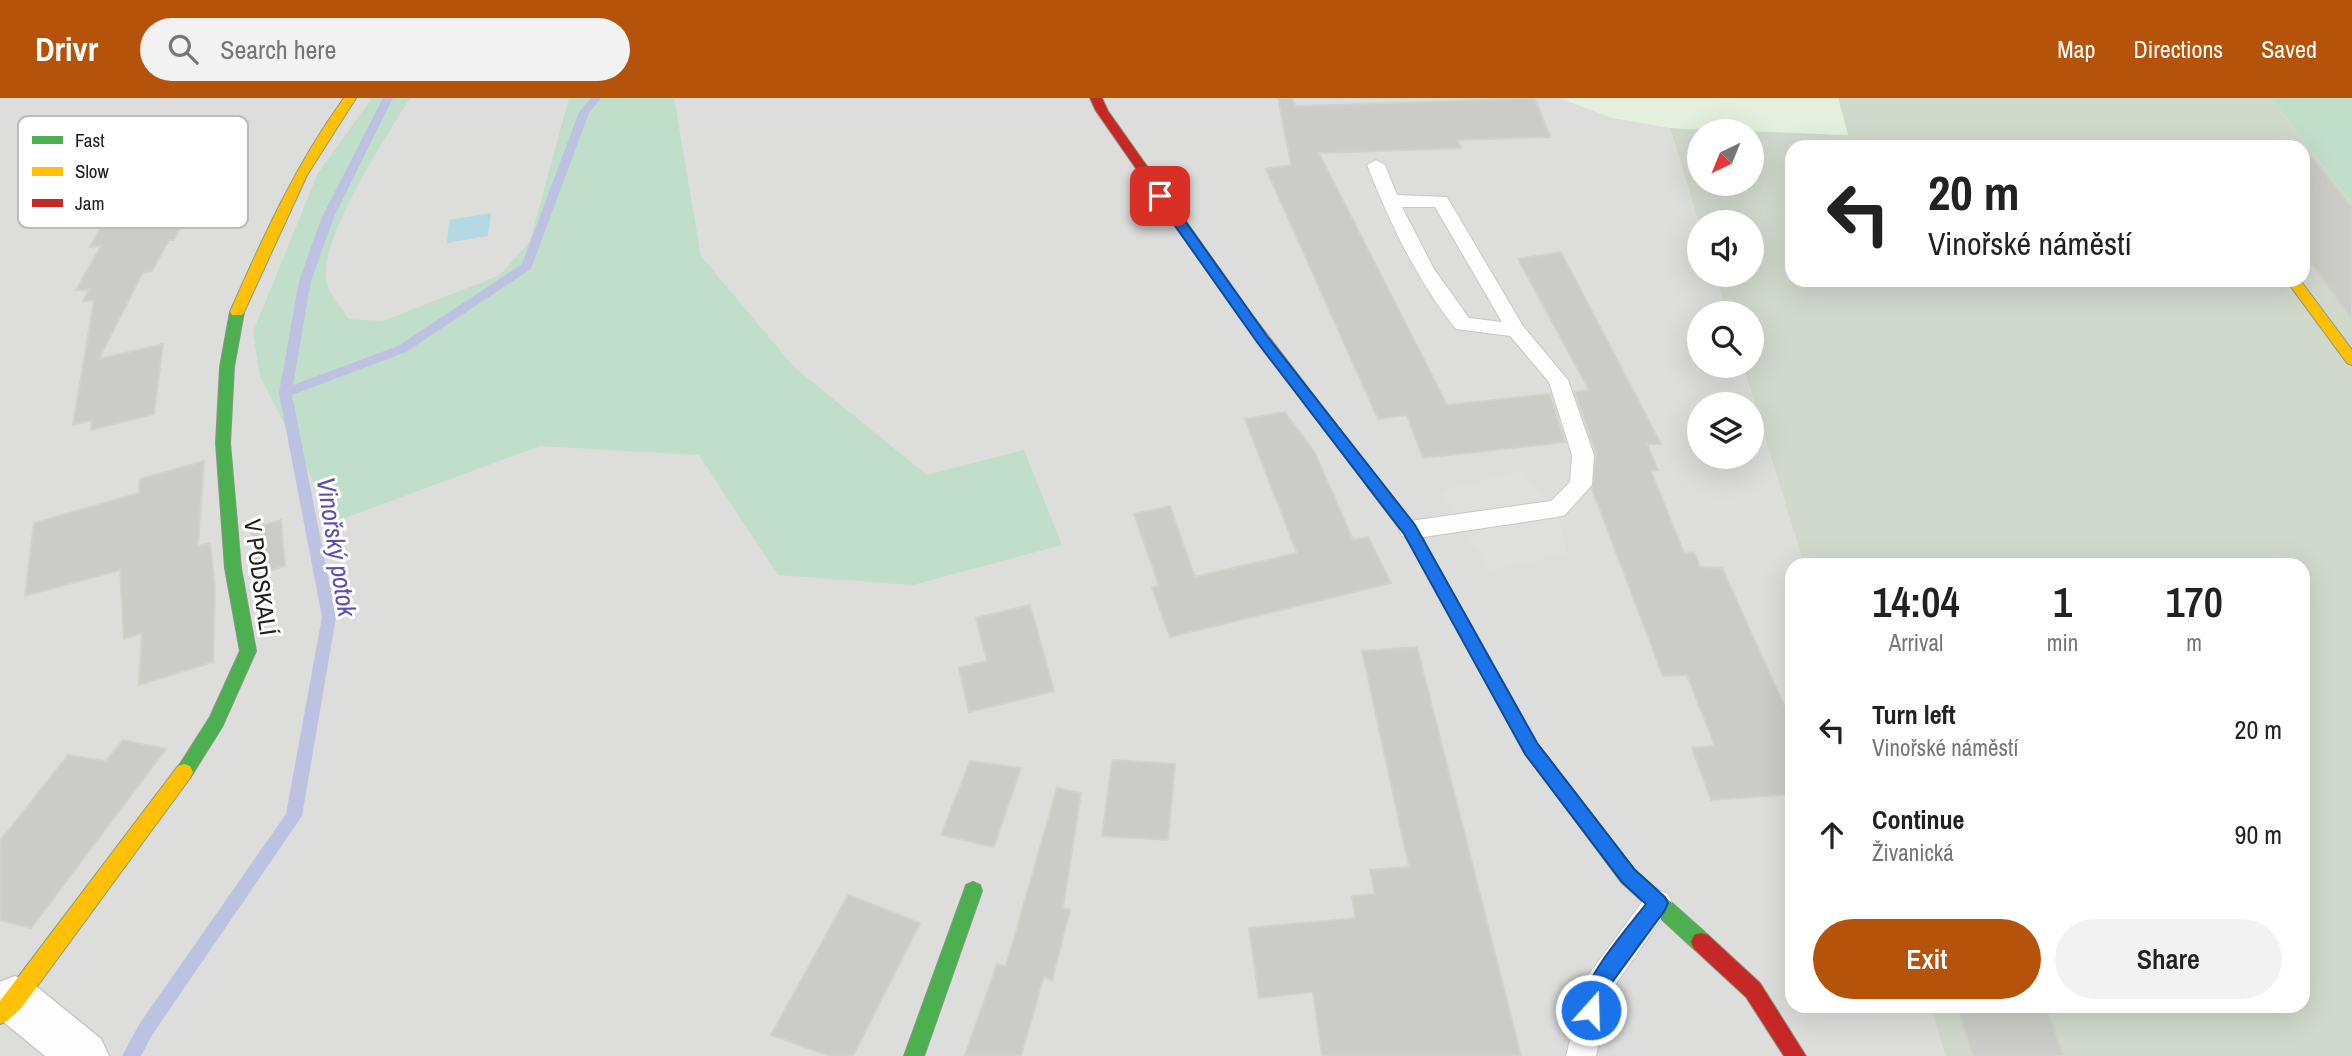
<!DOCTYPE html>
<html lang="en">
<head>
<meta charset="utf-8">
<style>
	:root { --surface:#fff; --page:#f2f2f2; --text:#222; --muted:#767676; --accent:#b45309 }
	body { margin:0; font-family:"Archivo Narrow",sans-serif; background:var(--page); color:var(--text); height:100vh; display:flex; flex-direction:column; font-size:26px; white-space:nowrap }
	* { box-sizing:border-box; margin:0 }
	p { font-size:23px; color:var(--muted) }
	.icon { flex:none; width:38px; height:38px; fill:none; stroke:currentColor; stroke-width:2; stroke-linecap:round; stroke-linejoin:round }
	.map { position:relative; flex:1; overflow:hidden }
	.side { position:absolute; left:1785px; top:460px; width:525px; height:455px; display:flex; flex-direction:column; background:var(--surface); border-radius:21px; box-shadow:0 7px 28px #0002 }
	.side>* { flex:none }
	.top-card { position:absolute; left:1785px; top:42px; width:525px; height:147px; border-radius:21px; box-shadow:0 7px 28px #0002; background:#fff; color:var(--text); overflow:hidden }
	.needle { width:46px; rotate:223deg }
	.fabs { position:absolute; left:1687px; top:21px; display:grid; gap:14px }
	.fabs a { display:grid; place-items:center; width:77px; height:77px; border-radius:50%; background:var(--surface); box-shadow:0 7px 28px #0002; font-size:35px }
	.pin { position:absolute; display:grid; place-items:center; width:60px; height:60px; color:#fff; margin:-30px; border-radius:14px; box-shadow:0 4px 10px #0006 }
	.me { position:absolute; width:77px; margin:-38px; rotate:20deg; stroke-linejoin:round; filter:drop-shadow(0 0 5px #0008) }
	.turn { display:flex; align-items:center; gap:24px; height:147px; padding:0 28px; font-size:32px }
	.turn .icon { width:91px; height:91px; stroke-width:2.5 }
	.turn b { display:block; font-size:49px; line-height:60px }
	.eta { display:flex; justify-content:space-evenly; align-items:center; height:119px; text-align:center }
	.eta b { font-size:42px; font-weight:600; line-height:49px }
	.primary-button { display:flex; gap:14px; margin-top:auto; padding:14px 28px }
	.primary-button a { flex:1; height:80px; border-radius:42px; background:var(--accent); color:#fff; font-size:28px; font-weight:600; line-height:80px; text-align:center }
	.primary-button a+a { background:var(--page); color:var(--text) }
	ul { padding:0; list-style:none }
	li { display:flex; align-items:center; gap:21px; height:105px; padding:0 28px }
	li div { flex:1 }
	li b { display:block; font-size:26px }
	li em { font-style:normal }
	header { display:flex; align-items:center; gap:42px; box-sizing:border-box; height:98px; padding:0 35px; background:var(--accent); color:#fff }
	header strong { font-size:33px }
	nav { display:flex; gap:38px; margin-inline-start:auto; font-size:24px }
	.search { width:490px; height:63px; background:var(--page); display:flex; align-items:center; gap:18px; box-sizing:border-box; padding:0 24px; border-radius:38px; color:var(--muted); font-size:26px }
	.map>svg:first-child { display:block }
	.residential { fill:#dddedb; fill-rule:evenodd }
	.construction { fill:#d1d8cc; fill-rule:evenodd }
	.farmland { fill:#e3f0de }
	.forest { fill:#c1deca }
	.pitch { fill:#b5d9e4 }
	.parking { fill:#dfe0dd }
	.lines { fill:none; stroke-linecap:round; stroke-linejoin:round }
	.stream { fill:#bdc2e2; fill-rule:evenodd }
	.building { fill:#cbccc7; stroke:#d1d2cb; stroke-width:2 }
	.lane-casing { stroke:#c7c8c6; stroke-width:2 }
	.street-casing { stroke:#c7c8c6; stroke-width:3 }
	.fast-casing { stroke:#889a81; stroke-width:2 }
	.slow-casing { stroke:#889a81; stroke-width:2 }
	.jam-casing { stroke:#889a81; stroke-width:2 }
	.lane { fill:#fcfdfc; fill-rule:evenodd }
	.street { fill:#fcfdfc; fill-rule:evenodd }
	.fast { fill:#4caf50; fill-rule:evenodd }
	.slow { fill:#ffc107; fill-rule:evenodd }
	.jam { fill:#c62828; fill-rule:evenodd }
	.route { fill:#1a73e8; stroke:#114b97; stroke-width:2 }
	.labels { text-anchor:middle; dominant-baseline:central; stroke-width:6; stroke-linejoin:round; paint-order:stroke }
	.street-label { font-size:24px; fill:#212121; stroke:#fff }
	.water-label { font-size:26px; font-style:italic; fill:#5d4cb2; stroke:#fff }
	.key { fill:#fff; stroke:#bcbcbc; stroke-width:2 }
	.key-label { font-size:19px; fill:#212121 }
</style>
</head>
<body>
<header>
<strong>Drivr</strong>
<div class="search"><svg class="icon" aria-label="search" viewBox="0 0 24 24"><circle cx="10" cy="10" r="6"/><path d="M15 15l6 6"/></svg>Search here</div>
<nav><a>Map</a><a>Directions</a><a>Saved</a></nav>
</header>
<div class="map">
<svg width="2352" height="958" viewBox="0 0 2352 958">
	<rect width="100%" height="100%" fill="#edefea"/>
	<path class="residential" d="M0,0h1561l48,19 61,11 29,96v51h16l12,38h-28v53h44l61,199h-12v441h139l14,50h-1945zM1699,306h53v53h-53z"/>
	<path class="construction" d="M1838,0h433l81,106v852h-407l-14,-50h372v-441h-499l-61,-199h9v-53h-25l-12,-38h37v-53l-53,2 -29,-96 81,3h-52v53h53v-53l96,4zM1792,49h511v133h-511z"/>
	<path class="farmland" d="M1561,0h277l10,37 -178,-7 -61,-11z"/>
	<path class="forest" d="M372,0h38c-22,36 -98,150 -82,189 4,11 14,22 21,32l34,2 117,-46 30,-34 39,-143h105l27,158 93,111 133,108 97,-25 38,95 -149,40 -135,-10 -79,-120 -159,-9 -206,76 -74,-146 -7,-44 65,-159z
		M2271,0h81v106z"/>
	<path class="pitch" d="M491,115l-3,23 -41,7 2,-23z"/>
	<path class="parking" d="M1522,372l37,51 8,32 -77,18 -49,-79z"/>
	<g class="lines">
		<path class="stream" d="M383,0h10l-59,119 -23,64 -18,104 105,-39 124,-82 57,-152 12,-14h10l-12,15 -58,156 -125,83 -114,43 44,222 -34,199 -150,219 -11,21h-19l18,-33 146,-209 36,-197 -43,-224 20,-112 23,-64z"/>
	</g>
	<path class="building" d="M1278,0h14l4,8 239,-8 15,39 -92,3 3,8 -142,5 128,252 103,-11 15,48 -142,16 -16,-43 -29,4 -112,-250 25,-4z
		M249,23l-29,42h-7l-39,77h-5l-17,31 -9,1 -44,87 64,-15 -9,70 -63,16 1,-10 -19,5 21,-125 -11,1 6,-11h-13l25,-44 -11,1 37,-67h-9l49,-58z
		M2303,47l49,63v112l-49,-68z
		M1561,154l100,192h-14l11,26 -7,1 33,82 10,-1 6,15 22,1 70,155v71l-81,6 -19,-52 23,-2 -28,-71 -24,1 -71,-187 4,-35 -21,-62 14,-2 -71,-131z
		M1285,314l30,41 38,87 15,-3 23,46 -221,54 -18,-50 7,-1 -25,-72 36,-8 25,71 102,-24 -52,-134z
		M204,363l-6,85 12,-3 5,45 -2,74 -74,23 3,-52 -18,6 -4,-69 -95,26 9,-73 105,-30 1,-14z
		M281,422l4,46 -29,9 -5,-46z
		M1030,507l24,86 -85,21 -10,-44 28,-7 -11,-43z
		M1417,549l55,216 49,193h-199l-9,-64 -54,6 -10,-70 106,-10 -3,-22 23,-2 -5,-24 39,-3 -47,-216z
		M123,642l43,9 -135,179 -31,-8v-79l68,-86 38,6z
		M1112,662l63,4 -7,76 -66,-4z
		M970,663l51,7 -27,79 -53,-12z
		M1057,690l24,5 -18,115 7,2 -18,71 -8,-5 -23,80h-56l32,-92 9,2z
		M848,797l72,28 -67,133h-23l-59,-21z
		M1957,908h89l18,50h-91z"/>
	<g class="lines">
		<g class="lane-casing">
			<path id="lane" d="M1376,62l9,5 12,30 50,2 76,129 45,54 26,75 -2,30 -27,30 -8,2 -147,22 -8,-3 -3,-6 3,-6 8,-3 141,-20 19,-19 2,-27 -23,-73 -39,-46 -54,-7c-40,-50 -66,-106 -89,-164zM1402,109h33l67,115 -33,-4 -35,-49z
				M1658,792l10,4 4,9 -63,91 -13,62h-30l20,-78 62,-84z"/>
		</g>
		<g class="street-casing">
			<path id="street" d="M15,878l17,7 69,56 8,17h-64l-45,-37v-37z"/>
		</g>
		<g class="fast-casing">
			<path id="fast" d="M237,210l7,4 -10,55 -4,76 11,125 15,83 -34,76 -32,51 -6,2 -6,-2 -3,-6 35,-55 30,-66 -15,-83 -9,-125 4,-76 10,-55z
				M1416,436l5,2 116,207 98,127 73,65 3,7 -3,7 -7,2 -7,-2 -73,-67 -96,-129 -117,-213z
				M973,784l7,3 2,6 -58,165h-20l60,-165 2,-6z"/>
		</g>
		<g class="slow-casing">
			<path id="slow" d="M344,0h12l-49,77 -63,137 -2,3h-10l-2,-3c33,-75 66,-148 114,-214z
				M2286,182h14l52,70v15l-5,-2z
				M1245,212l5,2 171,224 3,4 -3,4h-10l-171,-226 -2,-3z
				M184,666l6,2 3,6 -3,6 -168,229 -15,14 -7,3v-23l178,-235z"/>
		</g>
		<g class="jam-casing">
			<path id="jam" d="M1090,0h12l6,13 142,201v6h-10l-144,-207z
				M1701,835l7,2 52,48 46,73h-22l-38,-59 -52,-48 -3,-7 3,-7z"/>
		</g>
		<use href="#lane" class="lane"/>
		<use href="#street" class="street"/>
		<use href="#fast" class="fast"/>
		<use href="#slow" class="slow"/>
		<use href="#jam" class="jam"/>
	</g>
	<path class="route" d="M1160,94l5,1 102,143 148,189 122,218 98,127 30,27 3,6 -3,7 -60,82 -7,26 -7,2 -7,-2c-12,-30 44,-90 62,-114l-24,-22 -97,-128 -121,-220 -147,-192 -103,-146z"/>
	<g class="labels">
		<g class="street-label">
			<text transform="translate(261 479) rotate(82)">V PODSKALÍ</text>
		</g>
		<g class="water-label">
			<text transform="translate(337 449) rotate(81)">Vinořský potok</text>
		</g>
	</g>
	<rect x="18" y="18" width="230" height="112" rx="10" class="key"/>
	<rect x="32" y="38" width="31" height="8" fill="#4caf50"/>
	<rect x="32" y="69" width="31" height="9" fill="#ffc107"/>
	<rect x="32" y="101" width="31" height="8" fill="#c62828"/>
	<g class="key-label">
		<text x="75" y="49">Fast</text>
		<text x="75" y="80">Slow</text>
		<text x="75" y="112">Jam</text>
	</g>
</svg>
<div class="fabs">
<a><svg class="needle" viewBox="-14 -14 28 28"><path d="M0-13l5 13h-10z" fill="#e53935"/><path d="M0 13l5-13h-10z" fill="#767676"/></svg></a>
<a><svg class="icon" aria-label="sound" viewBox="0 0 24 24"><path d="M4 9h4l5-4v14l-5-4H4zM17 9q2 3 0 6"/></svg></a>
<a><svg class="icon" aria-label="search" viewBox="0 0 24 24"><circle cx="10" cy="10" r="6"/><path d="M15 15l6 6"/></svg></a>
<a><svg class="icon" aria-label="layers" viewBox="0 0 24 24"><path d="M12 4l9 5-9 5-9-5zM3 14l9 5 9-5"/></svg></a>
</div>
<div class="pin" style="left:1160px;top:98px;background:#d93025"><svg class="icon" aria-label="arrive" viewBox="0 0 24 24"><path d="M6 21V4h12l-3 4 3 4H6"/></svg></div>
<svg class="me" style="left:1591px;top:912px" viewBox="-20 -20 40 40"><circle r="17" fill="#1a73e8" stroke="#fff" stroke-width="3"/><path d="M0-11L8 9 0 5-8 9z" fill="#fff"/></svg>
<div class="top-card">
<div class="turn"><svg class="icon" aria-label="left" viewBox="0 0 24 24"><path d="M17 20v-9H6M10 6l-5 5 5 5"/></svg><div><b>20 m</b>Vinořské náměstí</div></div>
</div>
<section class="side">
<div class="eta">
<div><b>14:04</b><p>Arrival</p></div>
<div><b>1</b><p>min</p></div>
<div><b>170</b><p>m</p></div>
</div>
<ul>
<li><svg class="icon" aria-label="left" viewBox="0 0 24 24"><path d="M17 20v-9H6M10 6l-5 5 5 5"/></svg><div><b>Turn left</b><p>Vinořské náměstí</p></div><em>20 m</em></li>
<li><svg class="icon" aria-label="ahead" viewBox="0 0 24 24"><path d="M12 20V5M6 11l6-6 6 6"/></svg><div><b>Continue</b><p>Živanická</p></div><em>90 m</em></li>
</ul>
<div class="primary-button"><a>Exit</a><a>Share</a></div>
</section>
</div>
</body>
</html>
